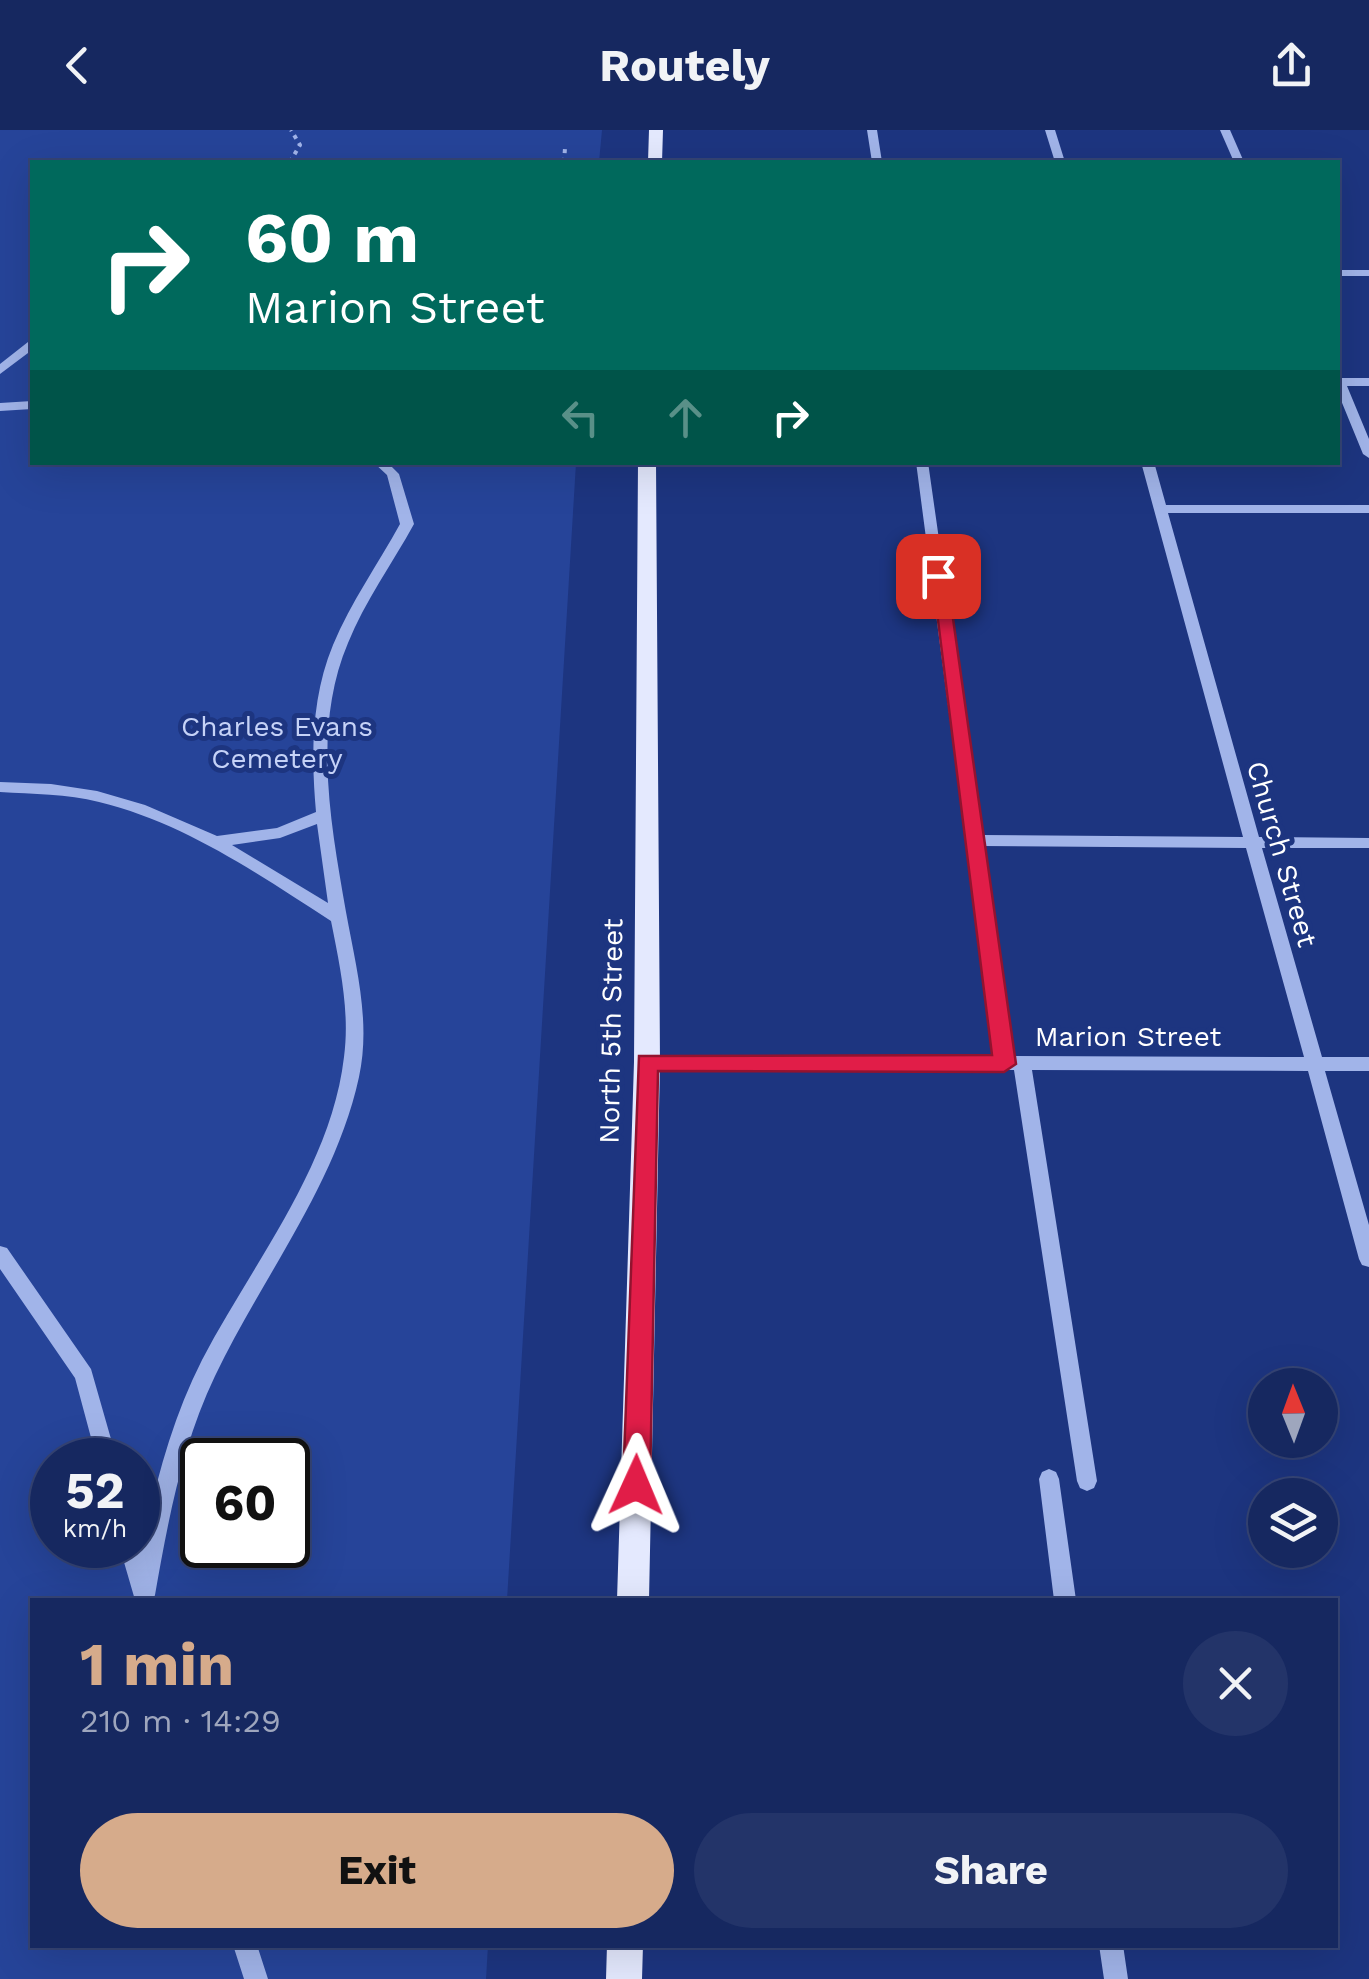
<!DOCTYPE html>
<html lang="en">
<head>
<meta charset="utf-8">
<style>
	:root { --surface:#162860; --page:#233469; --text:#f1f3f6; --muted:#9ea6bd; --line:#354475; --accent:#d6ab8b }
	body { margin:0; font-family:"Work Sans",sans-serif; background:var(--page); color:var(--text); height:100vh; display:flex; flex-direction:column; font-size:38px; white-space:nowrap }
	* { box-sizing:border-box; margin:0 }
	p { font-size:32px; color:var(--muted) }
	.icon { flex:none; width:55px; height:55px; fill:none; stroke:currentColor; stroke-width:2; stroke-linecap:round; stroke-linejoin:round }
	.map { position:relative; flex:1; overflow:hidden }
	.drawer { position:absolute; left:30px; top:1468px; width:1308px; height:350px; display:flex; flex-direction:column; background:var(--surface); border-radius:0px; box-shadow:0 10px 40px #0002,0 0 0 2px var(--line) }
	.drawer>* { flex:none }
	.hud { position:absolute; left:30px; top:30px; width:1310px; height:305px; border-radius:0px; box-shadow:0 10px 40px #0002,0 0 0 2px var(--line); background:#00695c; color:#fff; overflow:hidden }
	.needle { width:65px; rotate:359deg }
	.tools { position:absolute; left:1248px; top:1238px; display:grid; gap:20px }
	.tools a { display:grid; place-items:center; width:90px; height:90px; border-radius:50%; background:var(--surface); box-shadow:0 10px 40px #0002,0 0 0 2px var(--line); font-size:50px }
	.speed { position:absolute; left:30px; top:1308px; display:flex; gap:20px; font-size:50px; font-weight:700; text-align:center }
	.speed>* { display:grid; place-content:center; width:130px; height:130px; border-radius:50%; background:var(--surface); box-shadow:0 10px 40px #0002,0 0 0 2px var(--line); line-height:1 }
	.speed small { font-size:25px; font-weight:400 }
	.speed .limit { border:5px solid #111; border-radius:15px; background:#fff; color:#111 }
	.pin { position:absolute; display:grid; place-items:center; width:85px; height:85px; color:#fff; margin:-42px; border-radius:20px; box-shadow:0 5px 15px #0006 }
	.me { position:absolute; width:110px; margin:-55px; rotate:1deg; stroke-linejoin:round; filter:drop-shadow(0 0 8px #0008) }
	.turn { display:flex; align-items:center; gap:35px; height:210px; padding:0 50px; font-size:45px }
	.turn .icon { width:130px; height:130px; stroke-width:2.5 }
	.turn b { display:block; font-size:70px; line-height:85px }
	.lanes { display:flex; align-items:center; height:95px; padding:0 50px; background:#0003; justify-content:center; gap:50px; direction:ltr }
	.lanes .off { opacity:.35 }
	.round { display:grid; place-items:center; flex:none; width:105px; height:105px; border-radius:52px; background:var(--page) }
	.overview { display:flex; align-items:center; justify-content:space-between; height:170px; padding:0 50px }
	h1 { font-size:60px; font-weight:700; line-height:75px; color:var(--accent) }
	.cta { display:flex; gap:20px; margin-top:auto; padding:20px 50px }
	.cta a { flex:1; height:115px; border-radius:60px; background:var(--accent); color:#111; font-size:40px; font-weight:700; line-height:115px; text-align:center }
	.cta a+a { background:var(--page); color:var(--text) }
	header { display:flex; justify-content:space-between; align-items:center; height:130px; padding:0 50px; background:var(--surface); font-size:45px; font-weight:700 }
	.map>svg:first-child { display:block }
	.green { fill:#264499; fill-rule:evenodd }
	.lines { fill:none; stroke-linecap:round; stroke-linejoin:round }
	.path { stroke:#a1b4e9; stroke-width:4; stroke-dasharray:4 5; stroke-linecap:butt }
	.minor { fill:#a1b4e9; fill-rule:evenodd }
	.major { fill:#e4e9fe; fill-rule:evenodd }
	.route { fill:#e11d48; stroke:#92132f; stroke-width:2.5 }
	.labels { text-anchor:middle; dominant-baseline:central; stroke-width:10; stroke-linejoin:round; paint-order:stroke }
	.park-label { font-size:28px; fill:#c5d2f7; stroke:#1d3580 }
	.street-label { font-size:28px; fill:#fff; stroke:#1d3580 }
</style>
</head>
<body>
<header><svg class="icon" aria-label="back" viewBox="0 0 24 24"><path d="M15 5l-7 7 7 7"/></svg>Routely<svg class="icon" aria-label="share" viewBox="0 0 24 24"><path d="M12 15V3M7 8l5-5 5 5M5 13v7h14v-7"/></svg></header>
<div class="map">
<svg width="1369" height="1849" viewBox="0 0 1369 1849">
	<rect width="100%" height="100%" fill="#1d3580"/>
	<path class="green" d="M0,0h602l-3,32h-567v300l544,1 -69,1137h-475v345h456l-2,34h-486zM52,1330h86v85h-86zM202,1330h86v85h-86z"/>
	<g class="lines">
		<path class="path" d="M290,32l10,-17 -9,-15
			M564,32l1,-14
			M597,32h28"/>
		<path class="minor" d="M867,0h10l5,32h-10z
			M1045,0h10l10,32h-10z
			M1220,0h10l14,32h-10z
			M1338,140h31v6h-31z
			M28,212h4v8l-32,24v-10z
			M1338,248h31v8h-22l22,53v19l-6,-4 -25,-61z
			M32,271v8l-32,2v-8z
			M373,332h14l12,12 15,50c-22,40 -49,77 -66,119 -36,85 -17,182 -2,269 10,55 25,110 13,165 -24,110 -97,200 -144,299 -33,69 -47,145 -60,219l-2,5h-18l-16,-55h19v-7l4,11c13,-65 30,-130 60,-189 50,-96 129,-192 142,-303 6,-45 -4,-91 -13,-136 -73,-47 -146,-98 -232,-119 -32,-8 -66,-8 -99,-10v-10l51,2 46,7 48,14 72,31 60,-8 39,-16c-5,-56 -5,-114 17,-167 18,-43 45,-81 67,-121l-13,-49zM317,694l11,79 -96,-58 48,-7z
			M916,332h12l53,373 262,2 -102,-375h13l12,43h203v8h-201l91,324 110,1v10h-107l60,209h47v14h-44l44,154v42l-7,-2 -3,-6 -51,-188 -276,-1 65,411 -3,7 -7,3 -7,-3 -3,-7 -63,-411 -367,-1 -6,-2 -3,-5 3,-5 6,-2 347,1zM982,716l264,2 58,209 -292,-1z
			M0,1116l7,2 84,121 26,91h-20l-22,-82 -75,-109z
			M1049,1339l7,3 3,7 17,121h-22l-15,-121 3,-7z
			M233,1815h24l11,34h-24z
			M1099,1815h24l5,34h-24z"/>
		<path class="major" d="M649,0h14l-1,32h-14z
			M638,332h18l4,600 -11,538h-32l17,-538z
			M607,1815h36l-1,34h-36z"/>
	</g>
	<path class="route" d="M932,442l15,4 69,488 -12,8 -346,-1 -8,414 -4,9 -10,3 -9,-3 -4,-9 16,-429 353,-1z"/>
	<g class="labels">
		<g class="park-label">
			<text x="277" y="596">Charles Evans<tspan x="277" dy="32">Cemetery</tspan></text>
		</g>
		<g class="street-label">
			<text transform="translate(1282 724) rotate(74)">Church Street</text>
			<text transform="translate(611 901) rotate(-89)">North 5th Street</text>
			<text x="1128" y="906">Marion Street</text>
		</g>
	</g>
</svg>
<div class="tools">
<a><svg class="needle" viewBox="-14 -14 28 28"><path d="M0-13l5 13h-10z" fill="#e53935"/><path d="M0 13l5-13h-10z" fill="#9ea6bd"/></svg></a>
<a><svg class="icon" aria-label="layers" viewBox="0 0 24 24"><path d="M12 4l9 5-9 5-9-5zM3 14l9 5 9-5"/></svg></a>
</div>
<div class="speed"><div>52<small>km/h</small></div><div class="limit">60</div></div>
<div class="pin" style="left:938px;top:446px;background:#d93025"><svg class="icon" aria-label="arrive" viewBox="0 0 24 24"><path d="M6 21V4h12l-3 4 3 4H6"/></svg></div>
<svg class="me" style="left:636px;top:1355px" viewBox="-20 -20 40 40"><path d="M0-17L14 15 0 8-14 15z" fill="#e11d48" stroke="#fff" stroke-width="4"/></svg>
<div class="hud">
<div class="turn"><svg class="icon" aria-label="right" viewBox="0 0 24 24"><path d="M7 20v-9h11M14 6l5 5-5 5"/></svg><div><b>60 m</b>Marion Street</div></div>
<div class="lanes"><svg class="icon off" aria-label="left" viewBox="0 0 24 24"><path d="M17 20v-9H6M10 6l-5 5 5 5"/></svg><svg class="icon off" aria-label="ahead" viewBox="0 0 24 24"><path d="M12 20V5M6 11l6-6 6 6"/></svg><svg class="icon" aria-label="right" viewBox="0 0 24 24"><path d="M7 20v-9h11M14 6l5 5-5 5"/></svg></div>
</div>
<section class="drawer">
<div class="overview"><div><h1>1 min</h1><p>210 m · 14:29</p></div><a class="round"><svg class="icon" aria-label="close" viewBox="0 0 24 24"><path d="M6 6l12 12M18 6L6 18"/></svg></a></div>
<div class="cta"><a>Exit</a><a>Share</a></div>
</section>
</div>
</body>
</html>
